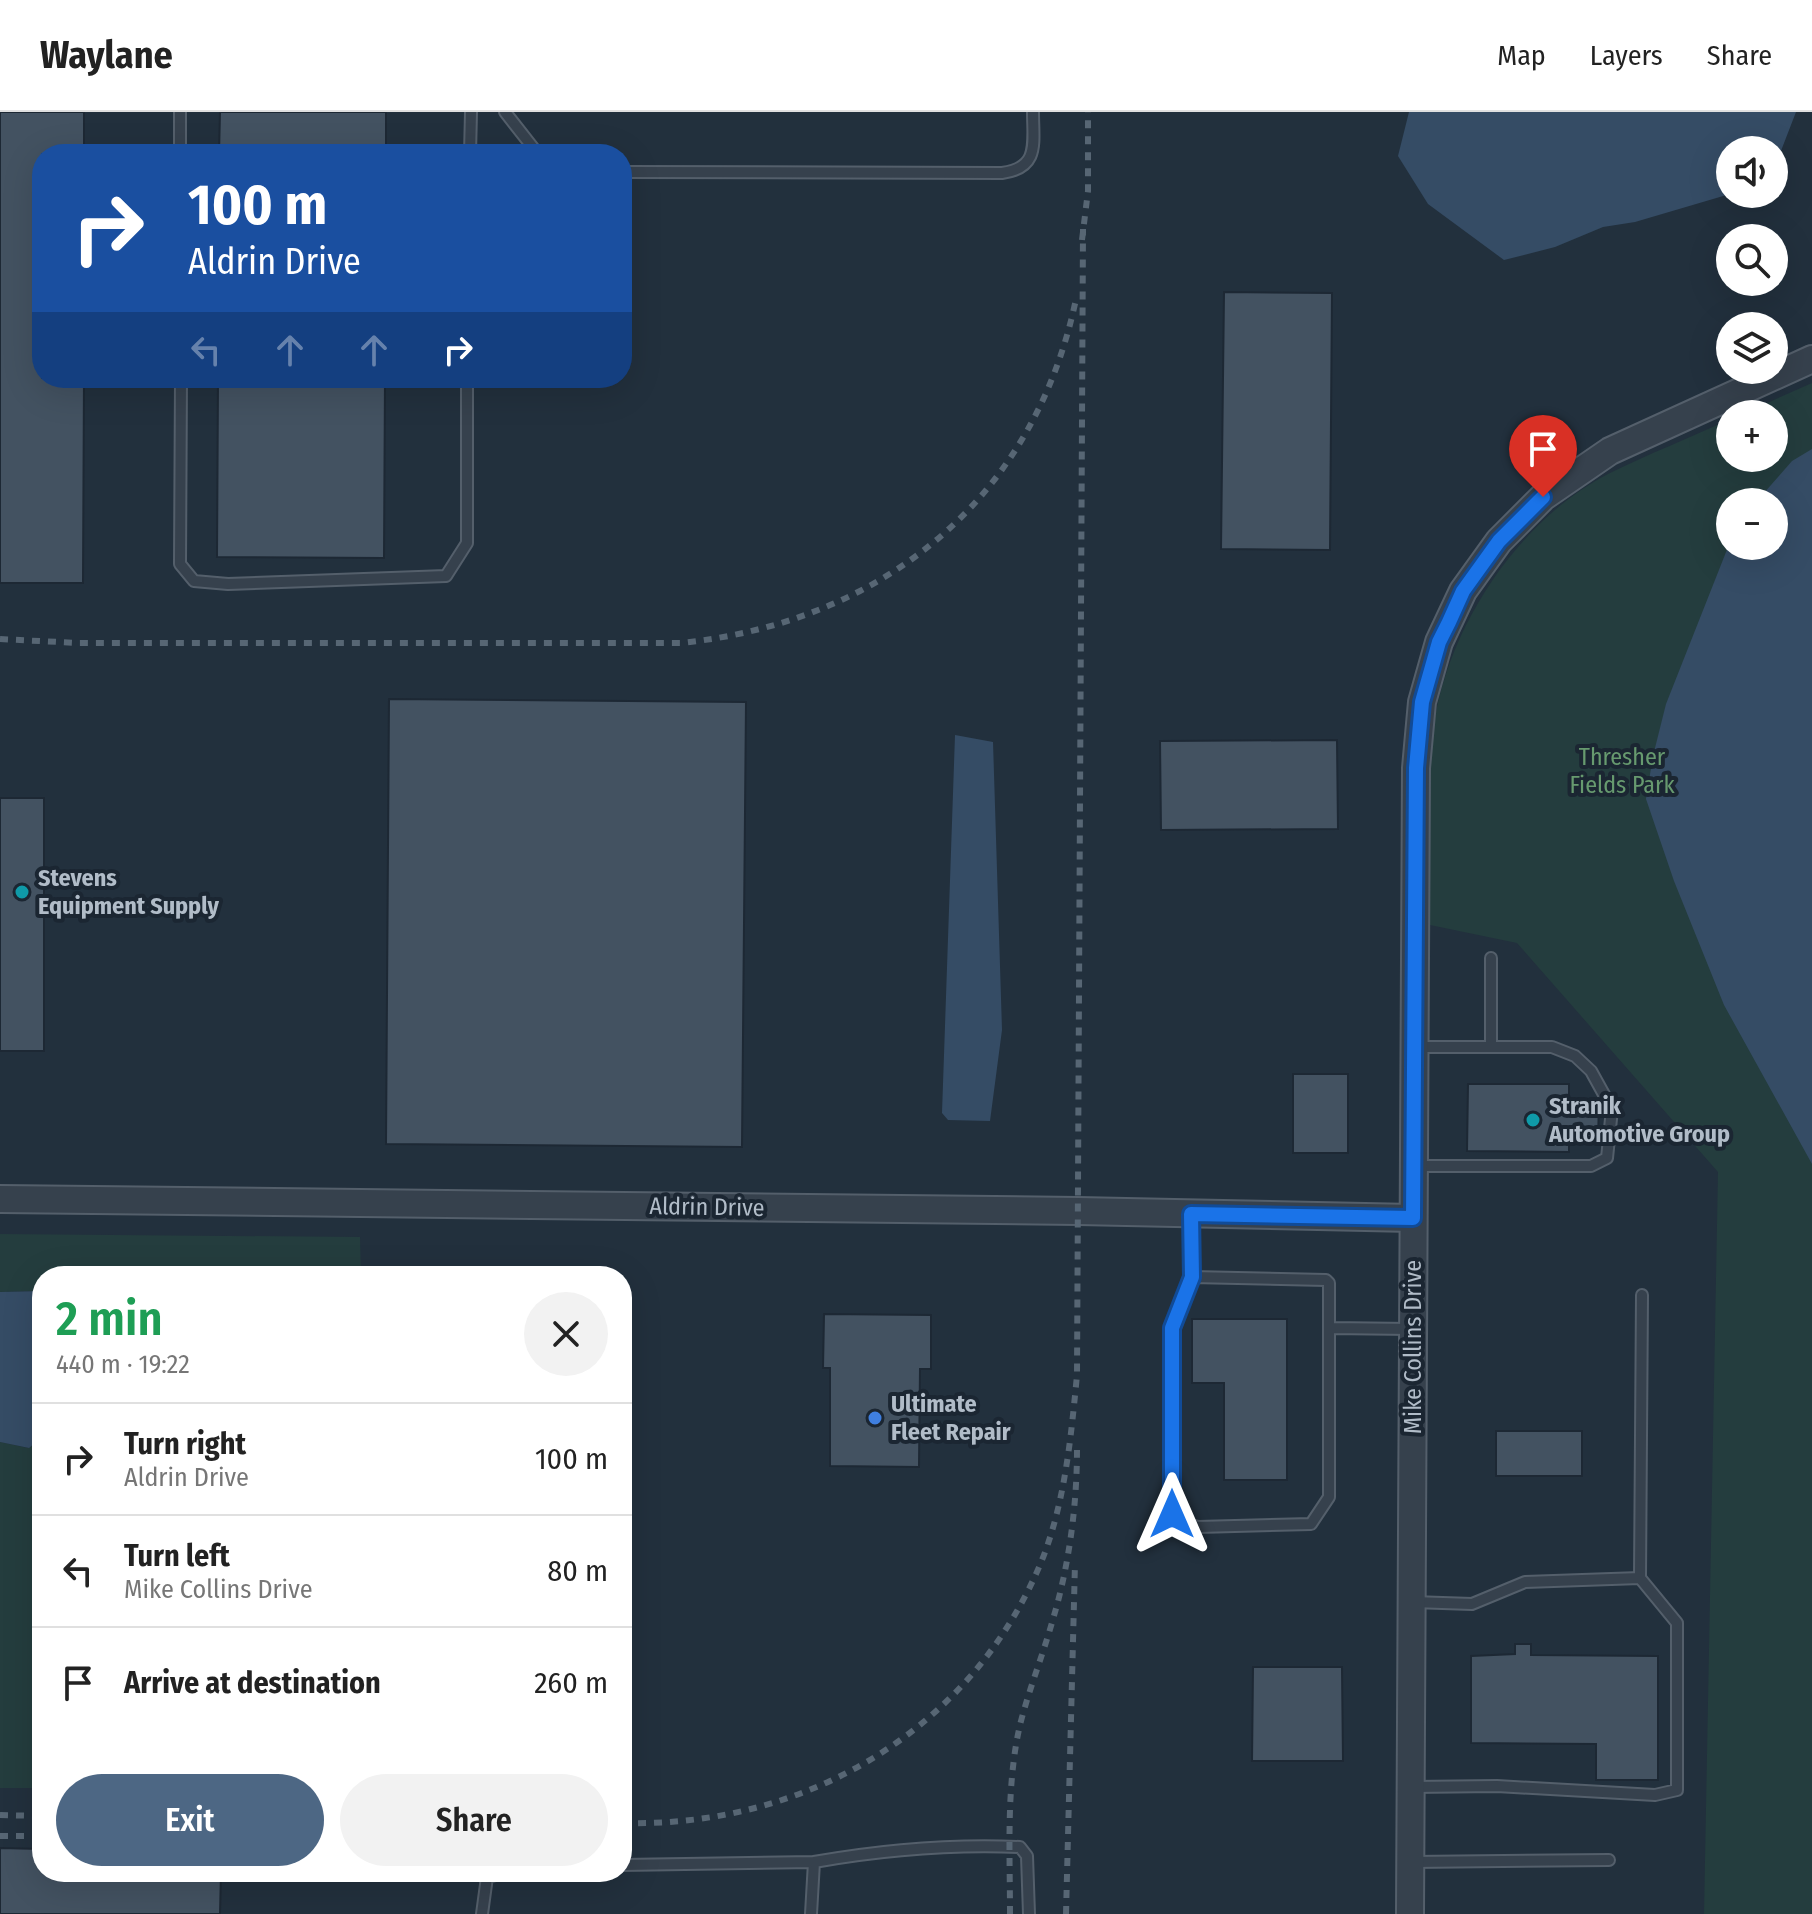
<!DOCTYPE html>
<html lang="en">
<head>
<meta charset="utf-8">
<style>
	:root { --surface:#fff; --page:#f2f2f2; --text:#222; --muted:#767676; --line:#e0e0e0; --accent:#4d6784 }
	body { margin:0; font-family:"Fira Sans Condensed",sans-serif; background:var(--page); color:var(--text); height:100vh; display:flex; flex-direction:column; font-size:30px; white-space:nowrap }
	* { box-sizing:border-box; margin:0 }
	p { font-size:26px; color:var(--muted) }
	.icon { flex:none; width:44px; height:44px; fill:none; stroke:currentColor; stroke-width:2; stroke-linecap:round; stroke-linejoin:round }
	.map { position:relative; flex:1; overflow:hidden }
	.drawer { position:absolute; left:32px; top:1154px; width:600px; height:616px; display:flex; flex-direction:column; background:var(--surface); border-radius:32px; box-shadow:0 8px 32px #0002 }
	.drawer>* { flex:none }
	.hud { position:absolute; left:32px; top:32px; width:600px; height:244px; border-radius:32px; box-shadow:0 8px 32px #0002; background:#1a4fa0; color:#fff; overflow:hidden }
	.controls { position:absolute; left:1716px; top:24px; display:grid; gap:16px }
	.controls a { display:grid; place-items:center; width:72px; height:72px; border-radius:50%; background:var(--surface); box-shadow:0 8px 32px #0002; font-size:40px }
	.pin { position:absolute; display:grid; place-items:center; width:68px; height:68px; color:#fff; margin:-82px -34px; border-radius:50% 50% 50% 0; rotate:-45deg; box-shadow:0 0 8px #0007 }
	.pin .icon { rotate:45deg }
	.me { position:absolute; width:88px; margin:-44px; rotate:0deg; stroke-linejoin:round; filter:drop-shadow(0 0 6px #0008) }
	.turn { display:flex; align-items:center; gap:28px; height:168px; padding:0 24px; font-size:36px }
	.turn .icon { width:104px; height:104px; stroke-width:2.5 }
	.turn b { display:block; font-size:56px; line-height:68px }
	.lanes { display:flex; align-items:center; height:76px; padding:0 24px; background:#0003; justify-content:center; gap:40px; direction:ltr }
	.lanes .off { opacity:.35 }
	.round { display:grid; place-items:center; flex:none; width:84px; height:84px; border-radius:42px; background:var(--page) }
	.summary { display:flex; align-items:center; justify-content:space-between; height:136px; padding:0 24px }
	h1 { font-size:48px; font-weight:600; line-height:60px; color:#1e9e55 }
	.button { display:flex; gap:16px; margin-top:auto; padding:16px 24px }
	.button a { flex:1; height:92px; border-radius:48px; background:var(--accent); color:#fff; font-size:32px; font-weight:600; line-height:92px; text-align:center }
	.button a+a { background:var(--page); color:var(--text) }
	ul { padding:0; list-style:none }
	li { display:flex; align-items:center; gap:24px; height:112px; padding:0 24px; border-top:2px solid var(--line) }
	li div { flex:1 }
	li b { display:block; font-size:30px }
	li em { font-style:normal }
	header { display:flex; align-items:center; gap:48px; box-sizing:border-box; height:112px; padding:0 40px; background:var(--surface); border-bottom:2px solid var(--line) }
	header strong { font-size:38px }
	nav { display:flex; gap:44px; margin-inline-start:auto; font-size:28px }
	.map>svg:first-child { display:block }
	.green { fill:#243d3e; fill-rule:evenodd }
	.water { fill:#354c65 }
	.building { fill:#435261; stroke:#1d2834; stroke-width:2 }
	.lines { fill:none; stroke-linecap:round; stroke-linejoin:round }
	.service-casing { stroke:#545f6b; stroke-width:14 }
	.tertiary-casing { stroke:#545f6b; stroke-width:30 }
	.service { stroke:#36414d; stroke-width:10 }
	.tertiary { stroke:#36414d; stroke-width:26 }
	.rail { stroke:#576674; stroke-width:6; stroke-dasharray:8 8; stroke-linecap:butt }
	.route-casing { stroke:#114b97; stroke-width:20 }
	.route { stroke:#1a73e8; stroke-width:14 }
	.culture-dot { fill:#0f9aa8; stroke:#1b2632; stroke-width:3 }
	.shop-dot { fill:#3f7fe0; stroke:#1b2632; stroke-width:3 }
	.labels { text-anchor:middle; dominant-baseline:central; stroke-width:8; stroke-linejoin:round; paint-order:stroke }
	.park-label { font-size:24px; fill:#679a6f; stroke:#1b2632 }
	.poi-label { font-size:24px; font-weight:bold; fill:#b1bcc8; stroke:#1b2632; text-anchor:start }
	.street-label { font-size:24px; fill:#b1bcc8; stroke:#1b2632 }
</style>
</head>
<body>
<header>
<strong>Waylane</strong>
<nav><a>Map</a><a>Layers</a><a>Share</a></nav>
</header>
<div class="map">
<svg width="1812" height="1802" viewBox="0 0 1812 1802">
	<rect width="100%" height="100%" fill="#22303d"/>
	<path class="green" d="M1812,271v1531h-108l14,-742 -201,-229 -87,-18c0,-66 -6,-135 4,-201 15,-99 85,-204 174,-250 40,-20 82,-36 122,-55v39h44v-44h-32zM1730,390h44v44h-44z
		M0,1122l360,3 1,39h-319v15l-42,1z
		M42,1325v351h-42v-346l28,6z"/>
	<path class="water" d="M1409,0h387l-17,44 -5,6v-12h-44v44l-95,28 -32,5 -48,20 -51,13 -76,-56 -30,-48z
		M1812,337v715l-88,-159 -50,-124 -28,-82 7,-43 13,-52 64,-162v4h44v-44h-18l36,-41z
		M955,623l38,7 9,288 -12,91 -42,-1 -6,-7z
		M42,1179v146l-13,11 -29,-6v-150z"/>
	<path class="building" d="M0,0h84v42h-42v224h42l-1,205h-83z
		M220,0h166v42h-167z
		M1224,180l108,1 -2,257 -109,-1z
		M218,266h167l-1,180 -167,-1z
		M389,587l357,3 -4,445 -356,-3z
		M1337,628l1,89 -177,1 -1,-89z
		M0,686h44v253h-44z
		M1293,962h55v79h-55z
		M1468,972h101v17h30l-1,39h-29v12l-102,-1z
		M824,1202l107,1v54h-11l-1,98 -89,-1v-98h-7z
		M1192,1207h95v161h-63v-97h-32z
		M1496,1319h86v45h-86z
		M1515,1532h16v11l127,1v124h-62v-36l-125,-1v-87l44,-2z
		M1253,1555h89l1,94h-91z
		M0,1736l42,1v23h179l-1,42h-220z"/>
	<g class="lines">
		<g class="service-casing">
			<path id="service" d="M180,0v42
				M505,0l33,42
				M470,42l1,-42
				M622,60l380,1c38,-5 31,-30 31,-61
				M181,266l-1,186 14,17 34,3 218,-8 21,-33v-165
				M1416,935h136l23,9 16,15 21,38 -5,49 -16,8h-175
				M1491,935v-89
				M1191,1104l1,61 -20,51v186l12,9 14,4 113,-3 18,-27v-214l-3,-3 -134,-3
				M1330,1216l82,1
				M1413,1490l59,2 53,-22 115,-4 2,-283
				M1412,1675l85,-1 158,9 22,-5v-167l-37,-45
				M1412,1750l197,-2
				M622,1753l192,-3
				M482,1802l5,-37 22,-5
				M811,1802l3,-52c68,-12 137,-18 206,-15l7,9 2,58"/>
		</g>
		<g class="tertiary-casing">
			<path id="tertiary" d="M0,1087l1078,12 335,7
				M1410,1802l6,-1146 6,-66 17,-60 24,-51 36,-50 44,-44 67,-46 202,-92"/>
		</g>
		<use href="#service" class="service"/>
		<use href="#tertiary" class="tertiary"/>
		<path class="rail" d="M1082,128l6,-49v-79
			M0,527l78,4h603c201,-21 353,-143 395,-344
			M0,1703l42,1
			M622,1711c182,5 350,-92 420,-263 23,-58 29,-123 35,-185l6,-1146
			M0,1724h42
			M1010,1802c0,-62 -4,-129 10,-189 9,-36 23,-70 33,-106 16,-53 24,-114 24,-169
			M1066,1802l9,-351"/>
	</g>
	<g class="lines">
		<g class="route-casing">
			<path id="route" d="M1172,1402v-186l20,-51 -1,-63 222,4 3,-450 6,-66 17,-60 10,-20 14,-31 36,-50 44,-44"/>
		</g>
		<use href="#route" class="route"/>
	</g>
	<g class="culture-dot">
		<circle cx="22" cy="780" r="8"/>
		<circle cx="1533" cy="1008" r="8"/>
	</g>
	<circle class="shop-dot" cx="875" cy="1306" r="8"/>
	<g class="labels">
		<g class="park-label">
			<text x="1622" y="645">Thresher<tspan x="1622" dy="28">Fields Park</tspan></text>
		</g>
		<g class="poi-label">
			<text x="38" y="766">Stevens<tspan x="38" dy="28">Equipment Supply</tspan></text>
			<text x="1549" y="994">Stranik<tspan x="1549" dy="28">Automotive Group</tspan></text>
			<text x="891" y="1292">Ultimate<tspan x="891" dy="28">Fleet Repair</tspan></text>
		</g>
		<g class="street-label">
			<text transform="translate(707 1095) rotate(1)">Aldrin Drive</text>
			<text transform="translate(1413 1235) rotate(-90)">Mike Collins Drive</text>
		</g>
	</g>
</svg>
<div class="controls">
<a><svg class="icon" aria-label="sound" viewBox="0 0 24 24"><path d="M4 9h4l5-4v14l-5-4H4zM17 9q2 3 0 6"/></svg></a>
<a><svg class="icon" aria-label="search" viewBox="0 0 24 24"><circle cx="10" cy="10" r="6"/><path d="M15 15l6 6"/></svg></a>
<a><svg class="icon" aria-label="layers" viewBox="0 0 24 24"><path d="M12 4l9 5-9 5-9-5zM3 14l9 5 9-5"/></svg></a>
<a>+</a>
<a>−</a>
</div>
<div class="pin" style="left:1543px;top:385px;background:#d93025"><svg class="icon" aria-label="arrive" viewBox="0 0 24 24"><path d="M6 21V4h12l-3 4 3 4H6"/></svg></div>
<svg class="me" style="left:1172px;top:1402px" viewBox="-20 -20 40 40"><path d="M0-17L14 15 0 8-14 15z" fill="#1a73e8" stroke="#fff" stroke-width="4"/></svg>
<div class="hud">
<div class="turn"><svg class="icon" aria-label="right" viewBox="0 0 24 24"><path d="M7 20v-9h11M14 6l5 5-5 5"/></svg><div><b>100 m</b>Aldrin Drive</div></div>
<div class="lanes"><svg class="icon off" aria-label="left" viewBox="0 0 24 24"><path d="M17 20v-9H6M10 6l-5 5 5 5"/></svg><svg class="icon off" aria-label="ahead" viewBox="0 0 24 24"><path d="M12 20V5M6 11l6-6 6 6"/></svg><svg class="icon off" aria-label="ahead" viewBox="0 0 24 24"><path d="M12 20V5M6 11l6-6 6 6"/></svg><svg class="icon" aria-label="right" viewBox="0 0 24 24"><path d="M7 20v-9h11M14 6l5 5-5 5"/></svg></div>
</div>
<section class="drawer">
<div class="summary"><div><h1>2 min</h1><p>440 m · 19:22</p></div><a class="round"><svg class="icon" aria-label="close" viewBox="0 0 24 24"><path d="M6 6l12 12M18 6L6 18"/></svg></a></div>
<ul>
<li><svg class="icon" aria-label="right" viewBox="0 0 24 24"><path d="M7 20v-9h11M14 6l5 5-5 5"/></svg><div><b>Turn right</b><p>Aldrin Drive</p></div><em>100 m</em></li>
<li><svg class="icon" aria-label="left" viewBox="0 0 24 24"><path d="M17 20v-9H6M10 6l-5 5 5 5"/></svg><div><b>Turn left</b><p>Mike Collins Drive</p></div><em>80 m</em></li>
<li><svg class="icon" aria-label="arrive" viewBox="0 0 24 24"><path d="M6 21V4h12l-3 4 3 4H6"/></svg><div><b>Arrive at destination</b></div><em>260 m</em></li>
</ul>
<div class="button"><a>Exit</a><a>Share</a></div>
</section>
</div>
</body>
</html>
